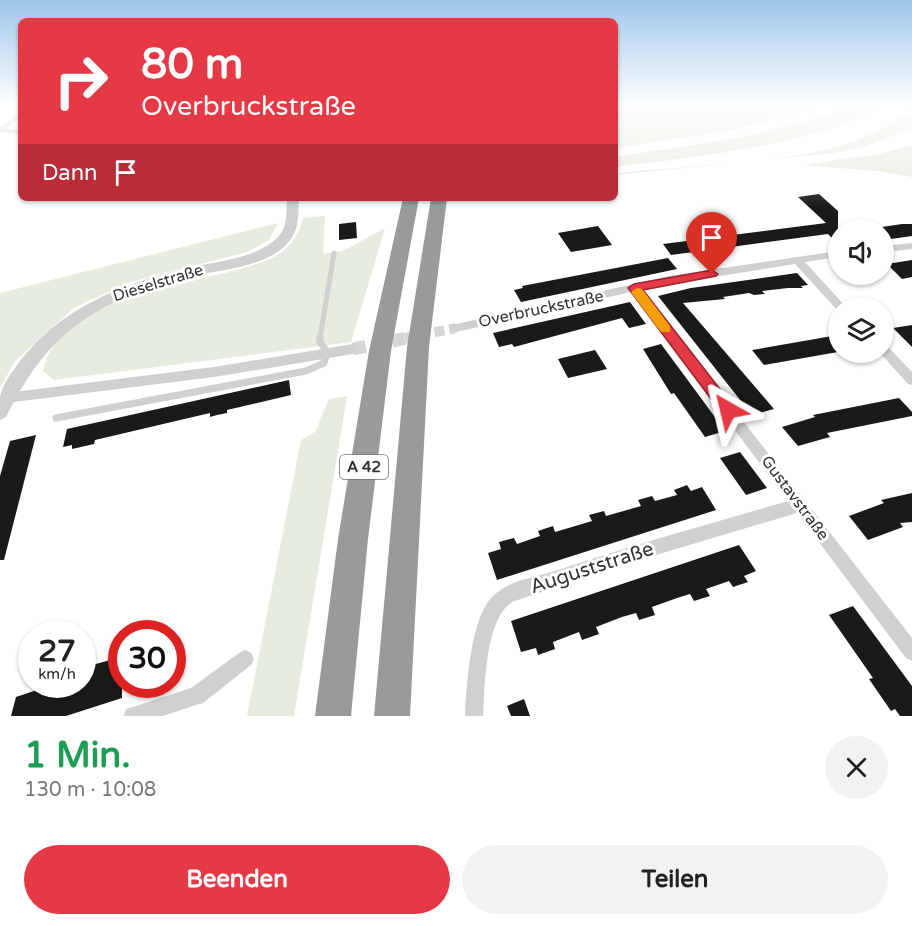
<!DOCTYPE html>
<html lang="de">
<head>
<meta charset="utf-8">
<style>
	:root { --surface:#fff; --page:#f2f2f2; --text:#222; --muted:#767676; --accent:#e63946 }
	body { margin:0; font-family:"Varela Round",sans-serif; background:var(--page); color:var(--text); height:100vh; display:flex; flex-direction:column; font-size:22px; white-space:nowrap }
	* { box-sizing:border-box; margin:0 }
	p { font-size:20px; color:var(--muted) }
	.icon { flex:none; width:33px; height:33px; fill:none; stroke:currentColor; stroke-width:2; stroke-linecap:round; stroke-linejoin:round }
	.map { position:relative; height:716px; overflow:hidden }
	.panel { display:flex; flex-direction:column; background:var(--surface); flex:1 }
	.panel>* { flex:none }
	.hud { position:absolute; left:18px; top:18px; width:600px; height:183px; border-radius:9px; box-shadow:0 2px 4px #0004; background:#e63946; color:#fff; overflow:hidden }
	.tools { position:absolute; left:828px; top:219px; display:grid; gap:12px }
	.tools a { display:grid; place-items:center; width:66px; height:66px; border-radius:50%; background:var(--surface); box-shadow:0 2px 4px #0004; font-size:30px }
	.speed { position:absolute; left:18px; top:620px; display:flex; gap:12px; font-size:30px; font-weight:700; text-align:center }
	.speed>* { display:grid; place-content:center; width:78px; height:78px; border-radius:50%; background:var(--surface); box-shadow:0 2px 4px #0004; line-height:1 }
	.speed small { font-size:15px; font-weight:400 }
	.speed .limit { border:9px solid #d22; background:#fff; color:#111 }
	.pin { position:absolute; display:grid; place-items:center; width:51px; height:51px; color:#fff; margin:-62px -26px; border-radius:50% 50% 50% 0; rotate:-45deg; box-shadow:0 0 6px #0007 }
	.pin .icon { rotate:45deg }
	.me { position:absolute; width:66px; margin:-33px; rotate:323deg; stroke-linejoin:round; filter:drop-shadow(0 0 4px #0008) }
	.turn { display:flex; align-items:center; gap:21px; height:126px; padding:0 24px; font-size:27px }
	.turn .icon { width:78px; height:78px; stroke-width:2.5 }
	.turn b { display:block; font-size:42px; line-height:51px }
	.then { display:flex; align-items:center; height:57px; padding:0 24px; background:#0003; gap:12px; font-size:22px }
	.round { display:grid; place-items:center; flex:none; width:63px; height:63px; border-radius:32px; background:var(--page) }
	.summary { display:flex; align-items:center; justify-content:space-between; height:102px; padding:0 24px }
	h1 { font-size:36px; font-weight:700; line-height:45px; color:#1e9e55 }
	.primary-button { display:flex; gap:12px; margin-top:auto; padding:12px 24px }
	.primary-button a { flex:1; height:69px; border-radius:36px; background:var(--accent); color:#fff; font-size:24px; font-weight:700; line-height:69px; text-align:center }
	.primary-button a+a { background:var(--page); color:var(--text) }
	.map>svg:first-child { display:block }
	.green { fill:#e6ecdf }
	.building { fill:#1a1a1a }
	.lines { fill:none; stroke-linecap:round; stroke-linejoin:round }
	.minor-tunnel-far1 { stroke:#d6d6d6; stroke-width:10; stroke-dasharray:10 5; stroke-linecap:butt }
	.minor-tunnel { stroke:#d6d6d6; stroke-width:13; stroke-dasharray:13 7; stroke-linecap:butt }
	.service-far2 { stroke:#d0d0d0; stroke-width:4 }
	.service-far1 { stroke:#d0d0d0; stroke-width:5 }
	.service { stroke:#d0d0d0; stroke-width:7 }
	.minor { fill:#d0d0d0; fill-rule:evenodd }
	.tertiary { fill:#d0d0d0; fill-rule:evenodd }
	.motorway { fill:#9a9a9a; fill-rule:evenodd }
	.route { fill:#e63946; stroke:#96252e; stroke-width:1.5 }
	.slow { fill:#f59e0b }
	.labels { text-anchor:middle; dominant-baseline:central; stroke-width:6; stroke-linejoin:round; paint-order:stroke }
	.shield { fill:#fff; stroke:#707070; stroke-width:1.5 }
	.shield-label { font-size:15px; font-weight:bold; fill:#333 }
	.street-label { font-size:16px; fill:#333; stroke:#fff }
	.near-street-label { font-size:20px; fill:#333; stroke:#fff }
</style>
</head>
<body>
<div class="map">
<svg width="912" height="716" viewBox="0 0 912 716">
	<rect width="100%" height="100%" fill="#fff"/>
	<path class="green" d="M615,106h209l-90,24 -119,18z
		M848,106h35c-63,39 -193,51 -268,61v-10l129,-20 76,-20z
		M912,108v20l-46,18 -32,7 -219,22c16,-6 44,-5 63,-7 76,-8 173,-7 234,-60z
		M912,145v32l-35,-6 -75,-6 77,-11z
		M325,216l-2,38 20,-3 42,-23 -34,114 -297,38 -11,-9c19,-86 169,-84 231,-114 14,-7 27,-24 29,-39z
		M278,223l-9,17 -22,12 -116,30 -56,25 -60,54 -15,27v-95z
		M347,396l-53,320h-47l54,-276 14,-8 14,-33z"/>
	<path class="building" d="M819,194l19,17v33l-10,-10 -157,21 -8,-11 163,-21 -28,-26z
		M356,222l1,16 -18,2v-16z
		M902,224h10v12l-28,4 -2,-13z
		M598,226l14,19 -41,7 -13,-19z
		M668,258l9,11 -156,33 -7,-12 9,-2 -1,-2z
		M912,260v17l-10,2 -15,-15z
		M797,273l11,12 -7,1 2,2h-15l-26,3 3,3 -11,1 -5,-2 -26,4 2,2 -42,4 91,106 -22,6 -94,-119 33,-8z
		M630,302l16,22 -17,4 -7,-10 -108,29 -2,-3 -13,3 -6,-14z
		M912,325v22l-19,-19z
		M838,335v17l-74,13 -12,-15z
		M661,344l37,50 27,37 -20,6 -31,-44 -3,1 -28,-45z
		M595,350l12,19 -39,9 -10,-19z
		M289,380l2,15 -64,15v3l-10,2 -7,2v-4l-115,27 -1,4 -22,5v-4l-9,2 4,-18z
		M899,398l13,14v4l-85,17 3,4 -32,9 -16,-19 33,-10 -2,-2z
		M36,435l-32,125h-4v-84l10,-35z
		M740,452l27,36 -21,7 -26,-37z
		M687,485l4,6 11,-4 14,23 -219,70 -9,-27 13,-4 -2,-7 15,-4 3,6 23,-8 -2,-5 15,-5 2,6 37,-11 -3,-6 15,-4 2,5 35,-10 -3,-6 14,-4 3,5 22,-6 -3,-5z
		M912,493v29l-12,1 3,4 -35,13 -19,-24 35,-13 -3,-3z
		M739,545l17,26 -12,5 4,6 -15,5 -4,-6 -23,8 4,7 -16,5 -4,-7 -13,4 -25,9 3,8 -16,5 -3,-7 -14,4 -26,10 3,7 -17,6 -3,-8 -26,10 2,7 -17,6 -2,-7 -15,4 -10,-31z
		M853,606l59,80v30h-12l-5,-7 -4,2 -22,-32 4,-1 -44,-63z
		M110,660l-1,8 13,-4v34l-56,18h-55l5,-19 18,-6 1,-7h47v-9l6,-1 1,-8z
		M524,699l6,17h-19l-4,-10z"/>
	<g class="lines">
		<path class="minor-tunnel-far1" d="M405,338l51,-10"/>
		<path class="minor-tunnel" d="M353,349l59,-12"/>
		<path class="service-far2" d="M0,130l21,-15
			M1,130l20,2"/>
		<path class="service-far1" d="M320,338l14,-85"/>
		<path class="service" d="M56,418l250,-47 18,-8 3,-11 -7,-10v-5"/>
		<path class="minor" d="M912,243v6l-28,3v-6z
			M838,251v6l-33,5 42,46h-9v3l-43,-47 -126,20 -28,6 271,348v23l-6,-3 -109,-145 -188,56 -97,33c-27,17 -27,84 -29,114h-18c1,-30 6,-98 27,-119 14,-16 44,-20 63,-26 77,-26 155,-47 233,-70l-157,-209 -175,40 -6,-4 2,-3 217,-49z
			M353,344l6,5 -6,5 -139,23 -208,26 -6,-4 1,-5 5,-1 208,-26z
			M884,345l4,2 24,25v13l-4,-1 -28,-31 4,-1z
			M245,650l6,3 3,6 -3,6 -48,38 -7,2 -33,11h-39l2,-7 7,-2 58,-19 48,-35z"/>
		<path class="tertiary" d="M287,198h12c-1,18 1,33 -13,47 -23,23 -69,25 -99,32 -32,9 -66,19 -94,37 -42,25 -66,61 -87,103l-6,3c0,-8 0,-16 0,-23 2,-13 13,-26 20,-36 42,-54 104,-78 168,-93 28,-7 69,-9 90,-31 10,-10 8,-26 9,-39z"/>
		<path class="motorway" d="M403,198h16l-28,153 -23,188 -17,177h-36l23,-177 31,-188z
			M431,198h16l-18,149 -19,369h-36l33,-369z"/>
	</g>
	<linearGradient id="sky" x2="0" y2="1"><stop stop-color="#9ec6ea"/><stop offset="0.51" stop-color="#fff"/><stop offset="1" stop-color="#fff" stop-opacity="0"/></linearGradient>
	<rect width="912" height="206" fill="url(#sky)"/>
	<path class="route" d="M712,270l6,4 -2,2 -73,14 90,116 3,4 -8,7 -5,-2 -95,-127 6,-4z"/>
	<path class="slow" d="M637,288l5,1 28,37v6h-9l-28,-37 -2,-3z"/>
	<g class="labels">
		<rect class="shield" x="340" y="455" width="48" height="24" rx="4.5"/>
		<g class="shield-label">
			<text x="364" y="467">A 42</text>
		</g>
		<g class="street-label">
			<text transform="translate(158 283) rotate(-17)">Dieselstraße</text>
			<text transform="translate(541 309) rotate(-12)">Overbruckstraße</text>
			<text transform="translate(795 498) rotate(53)">Gustavstraße</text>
		</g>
		<g class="near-street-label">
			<text transform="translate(592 568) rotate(-18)">Auguststraße</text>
		</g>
	</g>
</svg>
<div class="tools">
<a><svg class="icon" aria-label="sound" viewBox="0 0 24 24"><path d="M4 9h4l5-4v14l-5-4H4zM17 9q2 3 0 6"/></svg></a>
<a><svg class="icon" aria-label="layers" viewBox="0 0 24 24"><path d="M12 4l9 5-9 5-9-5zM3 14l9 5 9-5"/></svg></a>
</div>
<div class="speed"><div>27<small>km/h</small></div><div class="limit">30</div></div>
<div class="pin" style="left:712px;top:274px;background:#d93025"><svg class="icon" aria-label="arrive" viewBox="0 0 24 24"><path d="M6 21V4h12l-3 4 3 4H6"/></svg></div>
<svg class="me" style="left:728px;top:410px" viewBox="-20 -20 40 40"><path d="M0-17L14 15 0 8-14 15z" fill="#e63946" stroke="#fff" stroke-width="4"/></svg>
<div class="hud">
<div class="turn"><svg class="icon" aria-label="right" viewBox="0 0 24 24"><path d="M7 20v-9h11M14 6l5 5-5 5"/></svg><div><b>80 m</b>Overbruckstraße</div></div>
<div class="then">Dann<svg class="icon" aria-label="arrive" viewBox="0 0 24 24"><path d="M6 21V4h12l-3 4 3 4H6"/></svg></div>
</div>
</div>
<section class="panel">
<div class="summary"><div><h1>1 Min.</h1><p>130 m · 10:08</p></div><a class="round"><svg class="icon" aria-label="close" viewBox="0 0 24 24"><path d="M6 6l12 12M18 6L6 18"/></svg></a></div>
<div class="primary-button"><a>Beenden</a><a>Teilen</a></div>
</section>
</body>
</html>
